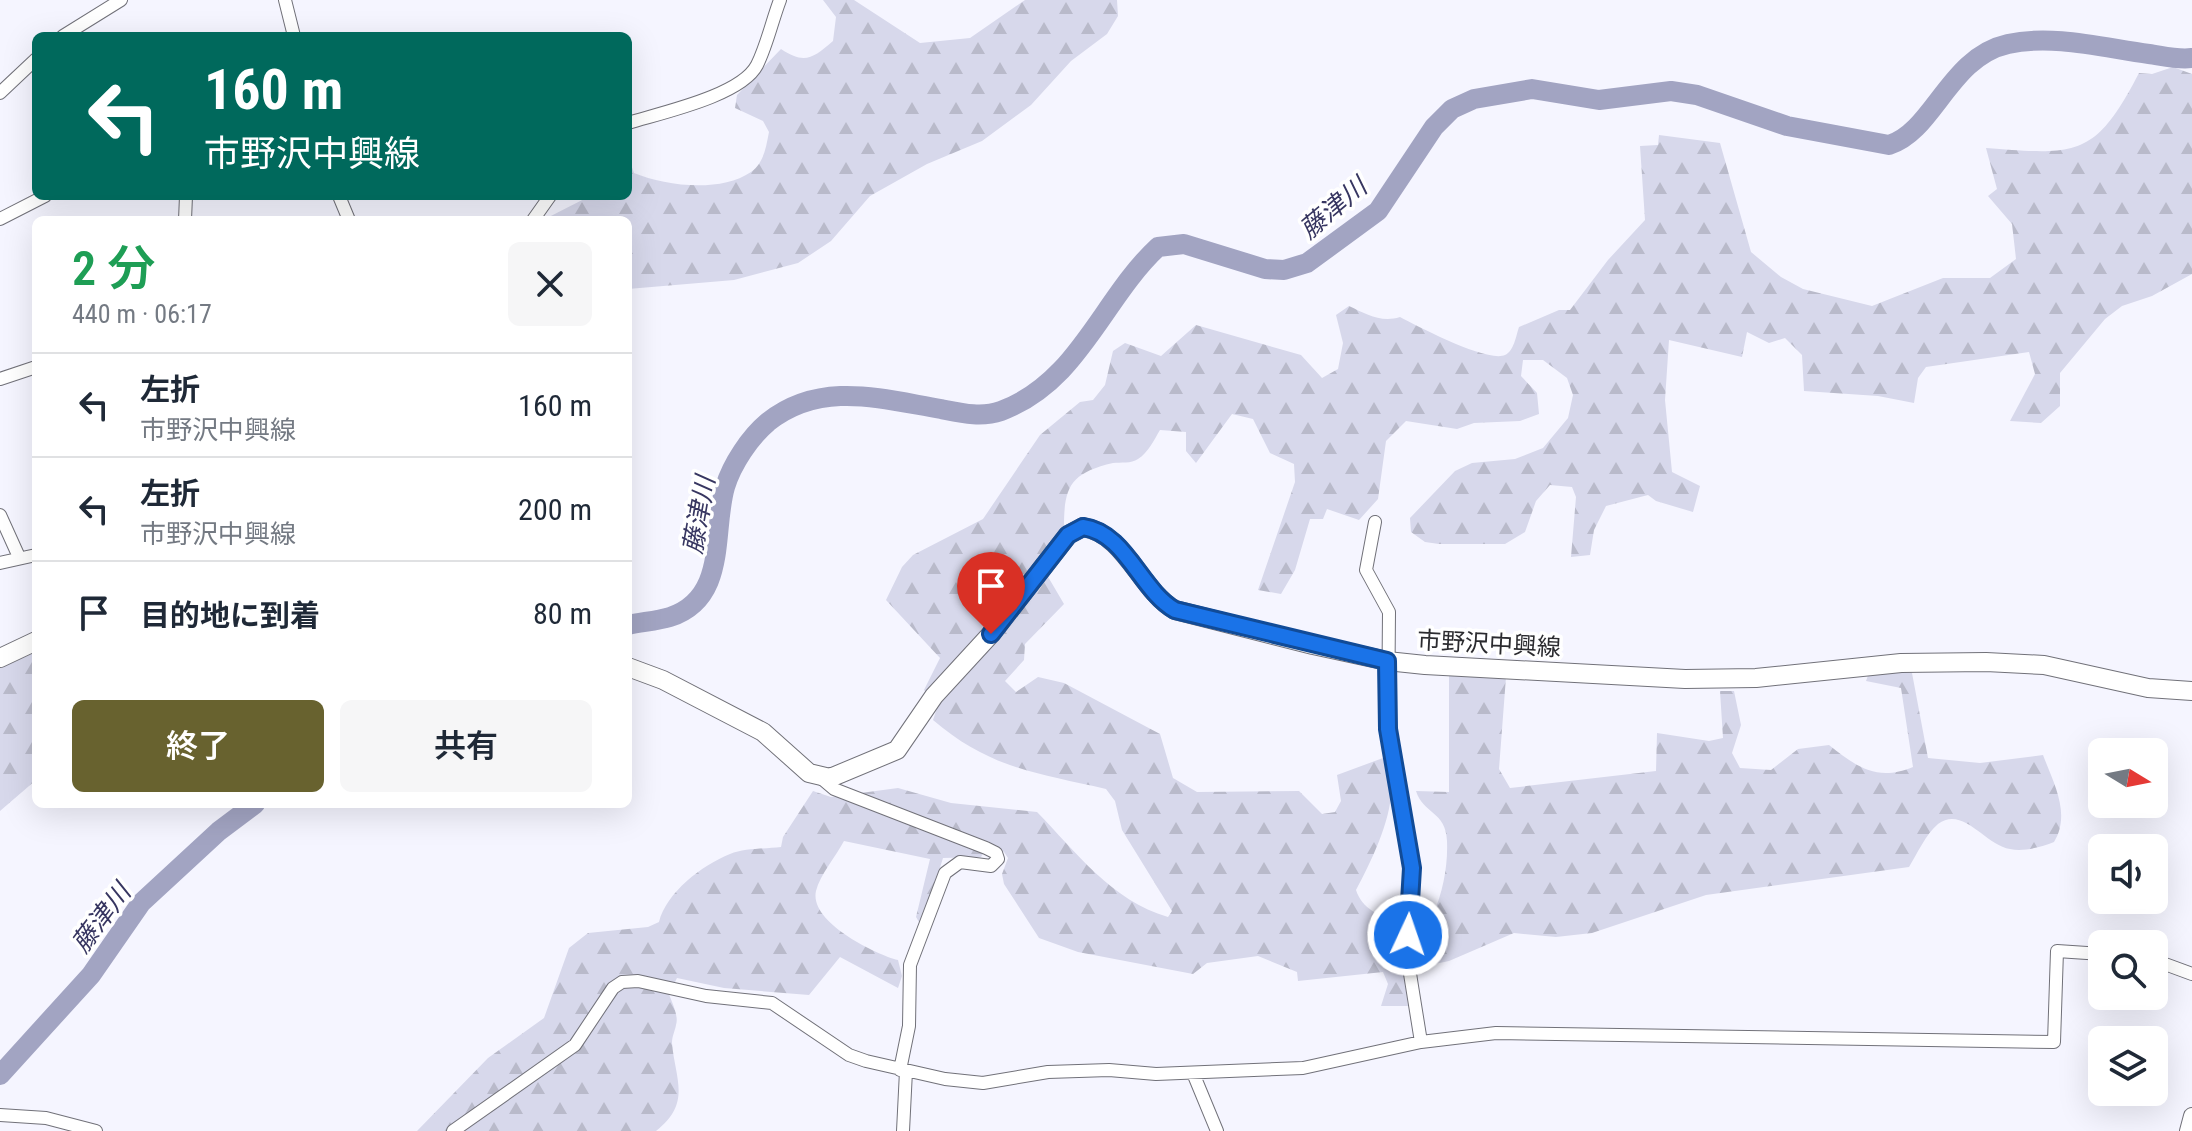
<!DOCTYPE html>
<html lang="ja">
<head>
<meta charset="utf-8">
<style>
	:root { --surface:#fff; --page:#f6f6f7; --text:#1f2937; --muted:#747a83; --line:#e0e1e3; --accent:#68622f }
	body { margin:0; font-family:"Roboto Condensed","Noto Sans JP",sans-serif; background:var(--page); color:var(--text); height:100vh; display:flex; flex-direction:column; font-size:30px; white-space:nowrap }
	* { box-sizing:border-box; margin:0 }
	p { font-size:26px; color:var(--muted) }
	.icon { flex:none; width:44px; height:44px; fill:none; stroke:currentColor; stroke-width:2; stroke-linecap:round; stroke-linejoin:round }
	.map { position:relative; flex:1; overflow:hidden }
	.drawer { position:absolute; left:32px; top:216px; width:600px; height:592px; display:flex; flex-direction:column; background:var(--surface); border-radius:12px; box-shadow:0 8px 32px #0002 }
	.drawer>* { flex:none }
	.top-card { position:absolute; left:32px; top:32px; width:600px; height:168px; border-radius:12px; box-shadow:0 8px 32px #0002; background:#00695c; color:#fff; overflow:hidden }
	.needle { width:52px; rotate:100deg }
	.controls { position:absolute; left:2088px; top:738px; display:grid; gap:16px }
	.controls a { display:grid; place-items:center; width:80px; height:80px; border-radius:12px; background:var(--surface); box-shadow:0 8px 32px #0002; font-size:40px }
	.pin { position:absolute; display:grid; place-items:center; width:68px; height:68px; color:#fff; margin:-82px -34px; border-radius:50% 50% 50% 0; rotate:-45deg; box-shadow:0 0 8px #0007 }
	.pin .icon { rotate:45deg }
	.me { position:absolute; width:88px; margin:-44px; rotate:3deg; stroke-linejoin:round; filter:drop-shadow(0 0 6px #0008) }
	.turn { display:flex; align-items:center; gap:28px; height:168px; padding:0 40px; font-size:36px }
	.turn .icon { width:104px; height:104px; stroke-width:2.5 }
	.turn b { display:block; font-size:56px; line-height:68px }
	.round { display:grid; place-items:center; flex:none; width:84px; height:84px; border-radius:12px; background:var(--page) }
	.headline { display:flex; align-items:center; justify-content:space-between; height:136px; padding:0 40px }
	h1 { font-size:48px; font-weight:600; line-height:60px; color:#1e9e55 }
	.action { display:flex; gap:16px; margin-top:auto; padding:16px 40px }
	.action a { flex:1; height:92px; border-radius:12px; background:var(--accent); color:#fff; font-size:32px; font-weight:600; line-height:92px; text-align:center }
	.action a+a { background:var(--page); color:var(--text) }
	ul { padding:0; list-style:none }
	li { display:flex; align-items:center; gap:24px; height:104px; padding:0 40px; border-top:2px solid var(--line) }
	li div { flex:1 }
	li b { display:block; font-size:30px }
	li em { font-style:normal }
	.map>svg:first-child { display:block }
	.forest { fill:url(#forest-firs) }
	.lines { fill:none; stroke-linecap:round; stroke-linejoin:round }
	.river { stroke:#a2a4c2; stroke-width:20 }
	.minor-casing { stroke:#717179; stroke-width:14 }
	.tertiary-casing { stroke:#717179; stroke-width:18 }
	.secondary-casing { stroke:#717179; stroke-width:20 }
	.minor { stroke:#fff; stroke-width:12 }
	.tertiary { stroke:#fff; stroke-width:16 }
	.secondary { stroke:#fff; stroke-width:18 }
	.route-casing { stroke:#114b97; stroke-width:20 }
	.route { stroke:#1a73e8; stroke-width:14 }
	.labels { text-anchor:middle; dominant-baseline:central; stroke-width:7; stroke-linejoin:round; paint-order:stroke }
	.street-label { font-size:24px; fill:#2b2b2f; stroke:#fff }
	.water-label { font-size:26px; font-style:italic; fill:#373661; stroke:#fff }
</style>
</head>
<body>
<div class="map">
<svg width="2192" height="1131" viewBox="0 0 2192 1131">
	<defs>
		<pattern id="forest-firs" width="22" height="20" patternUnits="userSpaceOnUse" patternTransform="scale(2)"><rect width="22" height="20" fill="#d7d8eb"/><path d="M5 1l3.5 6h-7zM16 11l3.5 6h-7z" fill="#b9baca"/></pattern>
	</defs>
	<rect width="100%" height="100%" fill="#f5f5ff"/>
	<path class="forest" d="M823,0h31l66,43 50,-5 55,-38h92l1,16 -11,18 -36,27 -40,44 -49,36 -55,23 -57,32 -39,45 -33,22 -64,17 -106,9v-69h-85l47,-24h38v-40l6,17c32,13 86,20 117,-1 13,-9 15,-25 18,-40l-6,-11 -28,-13 2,-13 44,-46c24,16 32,9 52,-8l3,-24z
		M2173,67l19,7v200l-40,22 -30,10 -17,13 -45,54v33l-19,17 -31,-2 25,-47 -6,-22 -103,15 -8,11 -4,25 -36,-7 -74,-5 -2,-36 -17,-17 -16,5 -22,-11 -5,25 -73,-17 -4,60 7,72 28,14 -7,26 -37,-11 -8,-6 -42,11 -12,24 -4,25 -19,2 5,-60 -4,-10 -22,-2 -14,16 -11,31 -20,12h-66l-14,-2 -14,-10 -1,-14 45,-47 17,-8 43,-4 28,-11 25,-30 5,-23 -6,-17 -24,-18h-20l-2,16 16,17 2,21 -19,7 -46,2 -17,6 -51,-8 -20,20 -8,58 -19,21 -32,-11 -4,10h-13l-15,51 -14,24 -23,-4 37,-108 -1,-18 -24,-11 -17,-34 -21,-5 -36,49 -10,-12v-19l-26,-2c-6,10 -12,23 -22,29 -7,5 -17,3 -25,4 -43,10 -49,24 -49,64l-27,31 27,46 -39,40 -1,16 -19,21 11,11 22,-15 26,6 96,51 13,44 24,14 102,-1 23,23 13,-2 6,-11 -4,-26 46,-17c2,10 8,21 8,31 1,30 -21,75 -35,101 6,19 24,26 42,32l10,84h-27l7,-22 -5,-12 -85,9 -1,-9 -39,-16 -51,7 -14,11 -115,-22 -39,-14 -35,-54 -2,-10 6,-16 -4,-6 -15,-8 -8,13 -38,1 -19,61 -5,3 -3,-5 14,-58 -86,-18c-8,15 -24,34 -28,50 -7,31 59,63 82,69l4,16 -4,12 -58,-31 -31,38 -85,-7 -47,-10 -8,16c3,9 10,22 7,31 -1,6 -4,11 -4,18 3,36 20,60 -16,88h-239l71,-73 56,-40 25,-70 19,-15 60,-6 11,-5c7,-29 43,-57 71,-68 15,-6 35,-5 51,-7l2,-10 30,-46 18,6 67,-9 53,15 86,9c39,40 75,89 131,105l4,-6 -50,-81 -7,-29 -9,-12c-70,-16 -117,-21 -173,-69l5,-15 -14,-15 16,-32 -54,-58 16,-33 11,-12 70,-36 57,-84 40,-33 13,-2 12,-15 8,-34 12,-8 36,13 35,-31 105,30 21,23 16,-9 5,-26 -7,-28 13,-9c17,8 32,17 51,11 19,10 88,46 105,38 9,-4 11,-19 14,-28l40,-17h11l38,-50 37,-40 -5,-74 18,-1 1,-10 61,8 31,109 30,25 22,12 69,17 71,-28h47l26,-19 -4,-35 -24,-28 9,-7 -11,-41c91,7 109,10 153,-75l13,1z
		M36,652v128l-36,31v-143z
		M1898,670l14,3 16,85 52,5 63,-8c11,29 28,59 11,87 -13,5 -30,10 -44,7 -25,-4 -47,-44 -72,-25 -12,10 -21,30 -29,43l-203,28 -114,38 -36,4 -42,-4 -65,28 -29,6c-7,-23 5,-33 13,-52 10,-23 15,-49 14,-74 -1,-30 -24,-27 -31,-50l33,1v-120l57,5 -7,92 11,19 146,-17 1,-38 52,8 14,-3 -3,-47h14l7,34 -9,28 8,15 31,2 27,-21 31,-4c28,22 48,37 84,22l-12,-79 -35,-7 3,-8z"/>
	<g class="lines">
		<path class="river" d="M628,625c13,-3 29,-4 42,-8 58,-19 42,-85 55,-130 7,-23 25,-50 43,-65 53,-42 113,-23 173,-13 20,4 40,9 60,2 78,-29 101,-112 157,-164l26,-3 81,25 19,1 23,-7 71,-52 56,-84 18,-18 22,-10 58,-10 67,11 72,-9 26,4 90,31 102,19c45,-14 60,-88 119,-101 45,-10 96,4 141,10 14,2 29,6 43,4
			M0,1075l91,-100 50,-72 78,-72 36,-27"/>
		<g class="minor-casing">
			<path id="minor" d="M285,0l9,36
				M63,36l58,-36
				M0,93l36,-34
				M628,123c32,-10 113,-27 129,-58 10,-20 15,-44 23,-65
				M339,196l10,24
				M0,219l45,-23
				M185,220l1,-24
				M533,220l17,-24
				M0,379l36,-12
				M0,515l19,42
				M1375,522l-9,48 23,42 -1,117 24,139 -5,87 14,87
				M0,563l36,-8
				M821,778l13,11 152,59 10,5 2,6 -7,7 -31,-4 -15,11 -35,92 -1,61 -9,44
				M2154,960l38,14
				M1193,1073l24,58
				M0,1115l46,3 50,13
				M453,1131l122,-86 38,-57 9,-6 16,-1 68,15 66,7 77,52 17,6 79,18 38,4 65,-11 61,-2 47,4 147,-6 118,-26 75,-9 558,9 3,-91 45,3
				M903,1131l3,-60"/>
		</g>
		<g class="tertiary-casing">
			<path id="tertiary" d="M2188,1131l4,-15"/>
		</g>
		<g class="secondary-casing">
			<path id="secondary" d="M0,658l36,-17
				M628,667l35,13 100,52 46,41 21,5 67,-28 37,-54 57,-62 77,-99 15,-8c43,7 57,63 92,83l138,35 74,16 38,4 260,14 71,-1 145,-15 85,-1 58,3 104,23 44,3"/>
		</g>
		<use href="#minor" class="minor"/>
		<use href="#tertiary" class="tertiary"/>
		<use href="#secondary" class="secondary"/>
	</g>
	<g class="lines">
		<g class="route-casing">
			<path id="route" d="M991,634l77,-99 15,-8c43,6 57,63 92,83l212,51 1,68 24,139 -4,67"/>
		</g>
		<use href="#route" class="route"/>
	</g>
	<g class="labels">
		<g class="street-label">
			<text transform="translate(1489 644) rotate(3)">市野沢中興線</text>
		</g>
		<g class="water-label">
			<text transform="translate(1333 208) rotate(-40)">藤津川</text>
			<text transform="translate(699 515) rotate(-80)">藤津川</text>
			<text transform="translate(101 918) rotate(-53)">藤津川</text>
		</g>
	</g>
</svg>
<div class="controls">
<a><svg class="needle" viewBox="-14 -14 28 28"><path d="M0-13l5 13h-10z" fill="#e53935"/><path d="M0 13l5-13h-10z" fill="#747a83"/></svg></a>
<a><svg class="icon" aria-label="sound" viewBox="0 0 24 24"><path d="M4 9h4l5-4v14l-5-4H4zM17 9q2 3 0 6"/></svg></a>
<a><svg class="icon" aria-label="search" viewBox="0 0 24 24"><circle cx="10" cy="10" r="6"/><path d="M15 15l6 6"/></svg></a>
<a><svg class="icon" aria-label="layers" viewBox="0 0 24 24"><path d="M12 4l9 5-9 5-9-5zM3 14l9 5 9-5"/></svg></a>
</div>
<div class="pin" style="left:991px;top:634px;background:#d93025"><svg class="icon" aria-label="arrive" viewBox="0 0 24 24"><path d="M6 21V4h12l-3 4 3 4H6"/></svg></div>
<svg class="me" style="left:1408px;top:935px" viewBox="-20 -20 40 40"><circle r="17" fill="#1a73e8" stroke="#fff" stroke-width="3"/><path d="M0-11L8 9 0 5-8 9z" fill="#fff"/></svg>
<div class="top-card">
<div class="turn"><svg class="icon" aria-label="left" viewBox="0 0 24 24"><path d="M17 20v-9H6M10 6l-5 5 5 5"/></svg><div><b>160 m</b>市野沢中興線</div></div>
</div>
<section class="drawer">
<div class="headline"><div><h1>2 分</h1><p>440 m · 06:17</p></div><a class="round"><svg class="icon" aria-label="close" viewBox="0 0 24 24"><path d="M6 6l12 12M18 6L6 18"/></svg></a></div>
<ul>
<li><svg class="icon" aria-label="left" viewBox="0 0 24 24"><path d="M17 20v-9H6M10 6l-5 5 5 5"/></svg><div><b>左折</b><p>市野沢中興線</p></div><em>160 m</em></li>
<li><svg class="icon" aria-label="left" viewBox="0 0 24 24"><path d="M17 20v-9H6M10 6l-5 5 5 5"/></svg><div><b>左折</b><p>市野沢中興線</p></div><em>200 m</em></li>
<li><svg class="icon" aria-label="arrive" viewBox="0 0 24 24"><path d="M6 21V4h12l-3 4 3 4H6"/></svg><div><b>目的地に到着</b></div><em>80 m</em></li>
</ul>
<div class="action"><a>終了</a><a>共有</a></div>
</section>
</div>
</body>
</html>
